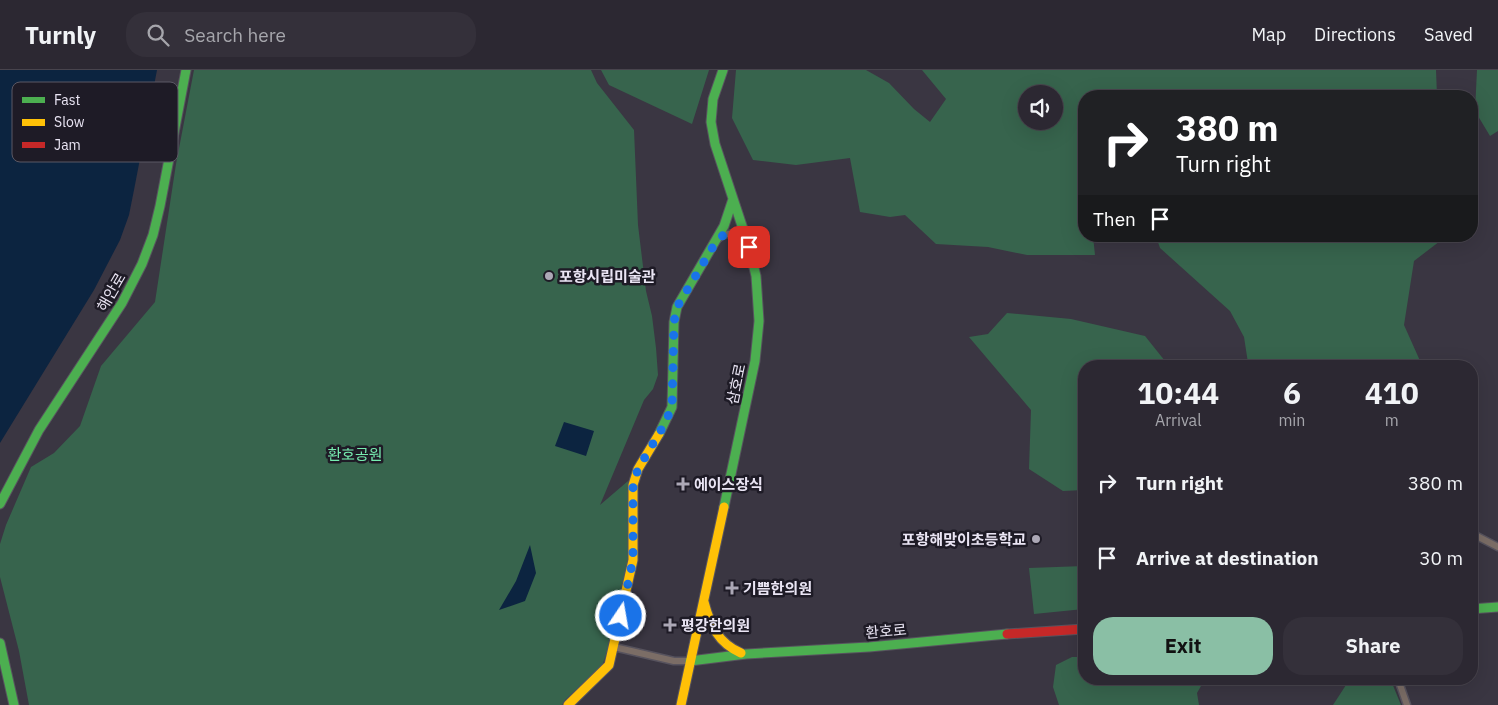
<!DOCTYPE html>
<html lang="en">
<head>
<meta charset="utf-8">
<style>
	:root { --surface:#2c2832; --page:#34303a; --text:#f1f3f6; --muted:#a6a6ac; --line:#48444d; --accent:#8abfa5 }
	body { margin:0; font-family:"IBM Plex Sans","Noto Sans KR",sans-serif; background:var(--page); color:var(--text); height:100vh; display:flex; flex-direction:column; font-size:19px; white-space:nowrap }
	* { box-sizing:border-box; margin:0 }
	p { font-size:16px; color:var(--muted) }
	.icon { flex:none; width:28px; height:28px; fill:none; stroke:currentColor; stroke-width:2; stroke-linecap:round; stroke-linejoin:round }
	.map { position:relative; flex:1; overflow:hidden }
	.sheet { position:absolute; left:1078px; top:290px; width:400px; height:325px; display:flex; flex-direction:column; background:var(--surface); border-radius:20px; box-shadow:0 5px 20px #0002,0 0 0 1px var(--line) }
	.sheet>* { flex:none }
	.guide { position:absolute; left:1078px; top:20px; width:400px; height:152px; border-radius:20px; box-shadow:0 5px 20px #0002,0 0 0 1px var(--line); background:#202124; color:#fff; overflow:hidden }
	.fabs { position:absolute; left:1018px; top:15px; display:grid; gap:10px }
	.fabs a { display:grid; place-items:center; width:45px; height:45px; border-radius:50%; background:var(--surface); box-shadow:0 5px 20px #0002,0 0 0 1px var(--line); font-size:25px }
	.pin { position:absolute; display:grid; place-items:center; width:42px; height:42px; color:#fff; margin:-21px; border-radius:10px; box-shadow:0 2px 8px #0006 }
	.me { position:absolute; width:55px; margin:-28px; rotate:12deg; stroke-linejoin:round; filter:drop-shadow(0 0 4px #0008) }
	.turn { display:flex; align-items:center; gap:18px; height:105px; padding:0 15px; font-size:22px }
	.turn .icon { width:65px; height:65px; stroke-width:2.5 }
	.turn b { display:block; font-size:35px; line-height:42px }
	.then { display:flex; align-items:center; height:48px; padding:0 15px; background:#0003; gap:10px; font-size:19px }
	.eta { display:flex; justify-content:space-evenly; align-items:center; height:85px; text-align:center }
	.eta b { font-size:30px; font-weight:800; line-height:35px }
	.primary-button { display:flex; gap:10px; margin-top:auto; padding:10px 15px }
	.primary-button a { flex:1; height:58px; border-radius:20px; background:var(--accent); color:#111; font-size:20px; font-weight:800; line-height:58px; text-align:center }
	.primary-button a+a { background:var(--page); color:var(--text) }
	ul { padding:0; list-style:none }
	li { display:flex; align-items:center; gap:15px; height:75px; padding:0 15px }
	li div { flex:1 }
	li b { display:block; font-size:19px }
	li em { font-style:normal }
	header { display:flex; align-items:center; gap:30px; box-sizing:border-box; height:70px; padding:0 25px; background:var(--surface); border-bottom:1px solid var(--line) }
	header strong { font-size:24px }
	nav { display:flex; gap:28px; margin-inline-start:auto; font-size:18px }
	.search { width:350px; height:45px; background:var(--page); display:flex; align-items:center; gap:12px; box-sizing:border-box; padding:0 18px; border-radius:20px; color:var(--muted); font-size:19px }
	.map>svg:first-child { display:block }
	.green { fill:#37644d; fill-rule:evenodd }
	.water { fill:#0c2440 }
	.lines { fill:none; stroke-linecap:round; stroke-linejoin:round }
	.street-casing { stroke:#57535e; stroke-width:9 }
	.fast-casing { stroke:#57535e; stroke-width:11 }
	.slow-casing { stroke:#57535e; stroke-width:11 }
	.jam-casing { stroke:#57535e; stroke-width:11 }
	.street { stroke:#7b6d66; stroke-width:6 }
	.fast { stroke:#4caf50; stroke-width:9 }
	.slow { stroke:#ffc107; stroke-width:9 }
	.jam { stroke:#c62828; stroke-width:9 }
	.route { stroke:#1a73e8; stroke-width:9; stroke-dasharray:0 16.2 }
	.poi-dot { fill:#aca8b6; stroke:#1e1b26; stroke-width:2 }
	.labels { text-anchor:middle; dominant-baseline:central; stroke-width:5; stroke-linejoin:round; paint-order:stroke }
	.poi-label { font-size:15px; font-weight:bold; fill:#eae5f4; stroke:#1e1b26; text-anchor:start }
	.street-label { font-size:15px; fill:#eae5f4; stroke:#1e1b26 }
	.park-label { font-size:15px; fill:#77ecb0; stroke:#1e1b26 }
	.key { fill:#1e1b26; stroke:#5b5864; stroke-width:1 }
	.key-label { font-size:14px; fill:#eae5f4 }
</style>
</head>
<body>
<header>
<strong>Turnly</strong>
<div class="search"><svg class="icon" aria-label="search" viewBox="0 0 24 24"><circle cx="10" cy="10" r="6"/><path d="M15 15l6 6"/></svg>Search here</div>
<nav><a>Map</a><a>Directions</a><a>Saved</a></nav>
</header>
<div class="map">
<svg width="1498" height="635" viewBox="0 0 1498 635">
	<rect width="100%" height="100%" fill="#3a3642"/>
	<path class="green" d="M194,0h397l6,13 37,47 4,95 8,66 6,25 4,32 2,27 -5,14 -9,11 -44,105 28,-24v84l-15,71 -11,30 -37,34 -3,5h-533l-10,-54 -19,-74v-33l6,-19 25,-58 23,-14 26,-27 21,-60 54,-64 21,-138z
		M601,0h108l-17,54 -83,-39z
		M736,0h130l23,13 25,26 16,13 16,-23 -24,-29h514l1,26h-353v59l-2,4 2,13v64h9l2,19h-68l-39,-8 -52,-3 -31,-29 -15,2 -30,-5 -10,-54 -54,7 -43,-5 -21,-42zM1026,24h28v27h-28z
		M1477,0h21v61l-8,5 -15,-25z
		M1156,166h287l1,2 -30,23 -10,64 17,38 -1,3h-168l-4,-3 -4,-26 -14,-26 -70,-63z
		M1007,243l64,6 74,17 24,30h-85v124l-21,1 -34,-22 2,-59 -62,-73 19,-3z
		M1084,496v43l-50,5 -5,-46z
		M1072,587h12v22h121l-8,14 2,12h-140l-6,-18 3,-22z
		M1392,613l9,22h-68l13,-20z"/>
	<path class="water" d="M0,0h157l-23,120 -5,25 -9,25 -26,50 -94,153z
		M564,352l30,9 -8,25 -31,-10z
		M530,475l6,28 -11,28 -26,9 17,-29z"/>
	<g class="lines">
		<g class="street-casing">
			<path id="street" d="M718,169c9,-8 19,-7 27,3
				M1471,463l27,14
				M614,577l60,14h16
				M1398,609l9,26"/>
		</g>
		<g class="fast-casing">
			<path id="fast" d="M723,0l-10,29 -2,23 4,22 34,103 7,29 3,45 -4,40 -31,146
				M659,364l13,-27 2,-85 3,-15 47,-81 9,-27
				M0,434l39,-74 83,-127 20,-39 11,-29 7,-29 26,-136
				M1471,539l27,-2
				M0,573l14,62
				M690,591l56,-7 123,-7 138,-13"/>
		</g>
		<g class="slow-casing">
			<path id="slow" d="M704,532c6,23 14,41 37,51
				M568,635l41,-40 24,-105v-75l5,-16 21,-35
				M681,635l43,-198"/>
		</g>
		<g class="jam-casing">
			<path id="jam" d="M1007,564l77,-5"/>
		</g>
		<use href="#street" class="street"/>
		<use href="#fast" class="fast"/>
		<use href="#slow" class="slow"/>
		<use href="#jam" class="jam"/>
	</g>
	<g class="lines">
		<path class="route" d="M621,546l12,-56v-75l5,-16 26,-44 8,-18 2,-85 3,-15 40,-67c13,-12 22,-6 32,7"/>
	</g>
	<g class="poi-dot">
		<circle cx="549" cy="206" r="5"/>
		<path d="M680.5 406.5h5v5h5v5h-5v5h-5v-5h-5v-5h5z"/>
		<circle cx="1036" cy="469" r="5"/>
		<path d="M729.5 510.5h5v5h5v5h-5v5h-5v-5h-5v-5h5z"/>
		<path d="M667.5 547.5h5v5h5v5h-5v5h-5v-5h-5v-5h5z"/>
	</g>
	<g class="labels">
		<g class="poi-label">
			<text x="559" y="206">포항시립미술관</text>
			<text x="694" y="414">에이스장식</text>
			<text x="1026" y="469" text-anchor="end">포항해맞이초등학교</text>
			<text x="743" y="518">기쁨한의원</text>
			<text x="681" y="555">평강한의원</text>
		</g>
		<g class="street-label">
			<text transform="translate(111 222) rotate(-60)">해안로</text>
			<text transform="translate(736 314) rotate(-78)">삼호로</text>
			<text transform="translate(886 561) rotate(-5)">환호로</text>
		</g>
		<g class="park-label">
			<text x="355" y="384">환호공원</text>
		</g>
	</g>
	<rect x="12" y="12" width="166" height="80" rx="8" class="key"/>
	<rect x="22" y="27" width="23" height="6" fill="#4caf50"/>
	<rect x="22" y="49" width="23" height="7" fill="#ffc107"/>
	<rect x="22" y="72" width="23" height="6" fill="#c62828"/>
	<g class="key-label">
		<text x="54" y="35">Fast</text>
		<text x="54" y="57">Slow</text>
		<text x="54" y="80">Jam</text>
	</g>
</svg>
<div class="fabs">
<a><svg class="icon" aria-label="sound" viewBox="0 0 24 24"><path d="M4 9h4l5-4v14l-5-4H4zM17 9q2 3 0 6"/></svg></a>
</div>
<div class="pin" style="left:749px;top:177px;background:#d93025"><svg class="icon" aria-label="arrive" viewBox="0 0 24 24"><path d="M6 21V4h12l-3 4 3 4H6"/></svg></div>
<svg class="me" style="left:621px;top:546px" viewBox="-20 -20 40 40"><circle r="17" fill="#1a73e8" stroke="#fff" stroke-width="3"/><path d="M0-11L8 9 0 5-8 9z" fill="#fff"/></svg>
<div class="guide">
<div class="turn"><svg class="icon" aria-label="right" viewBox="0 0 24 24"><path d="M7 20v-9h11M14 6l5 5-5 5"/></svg><div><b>380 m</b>Turn right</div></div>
<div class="then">Then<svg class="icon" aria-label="arrive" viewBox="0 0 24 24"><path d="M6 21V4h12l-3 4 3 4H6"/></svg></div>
</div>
<section class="sheet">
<div class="eta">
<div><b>10:44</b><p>Arrival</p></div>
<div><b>6</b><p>min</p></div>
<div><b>410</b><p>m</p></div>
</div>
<ul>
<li><svg class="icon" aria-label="right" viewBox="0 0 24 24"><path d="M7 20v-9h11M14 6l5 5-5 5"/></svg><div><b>Turn right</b></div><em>380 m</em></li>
<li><svg class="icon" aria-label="arrive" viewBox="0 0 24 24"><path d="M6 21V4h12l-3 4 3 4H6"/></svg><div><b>Arrive at destination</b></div><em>30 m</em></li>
</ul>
<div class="primary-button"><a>Exit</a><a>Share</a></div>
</section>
</div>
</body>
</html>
